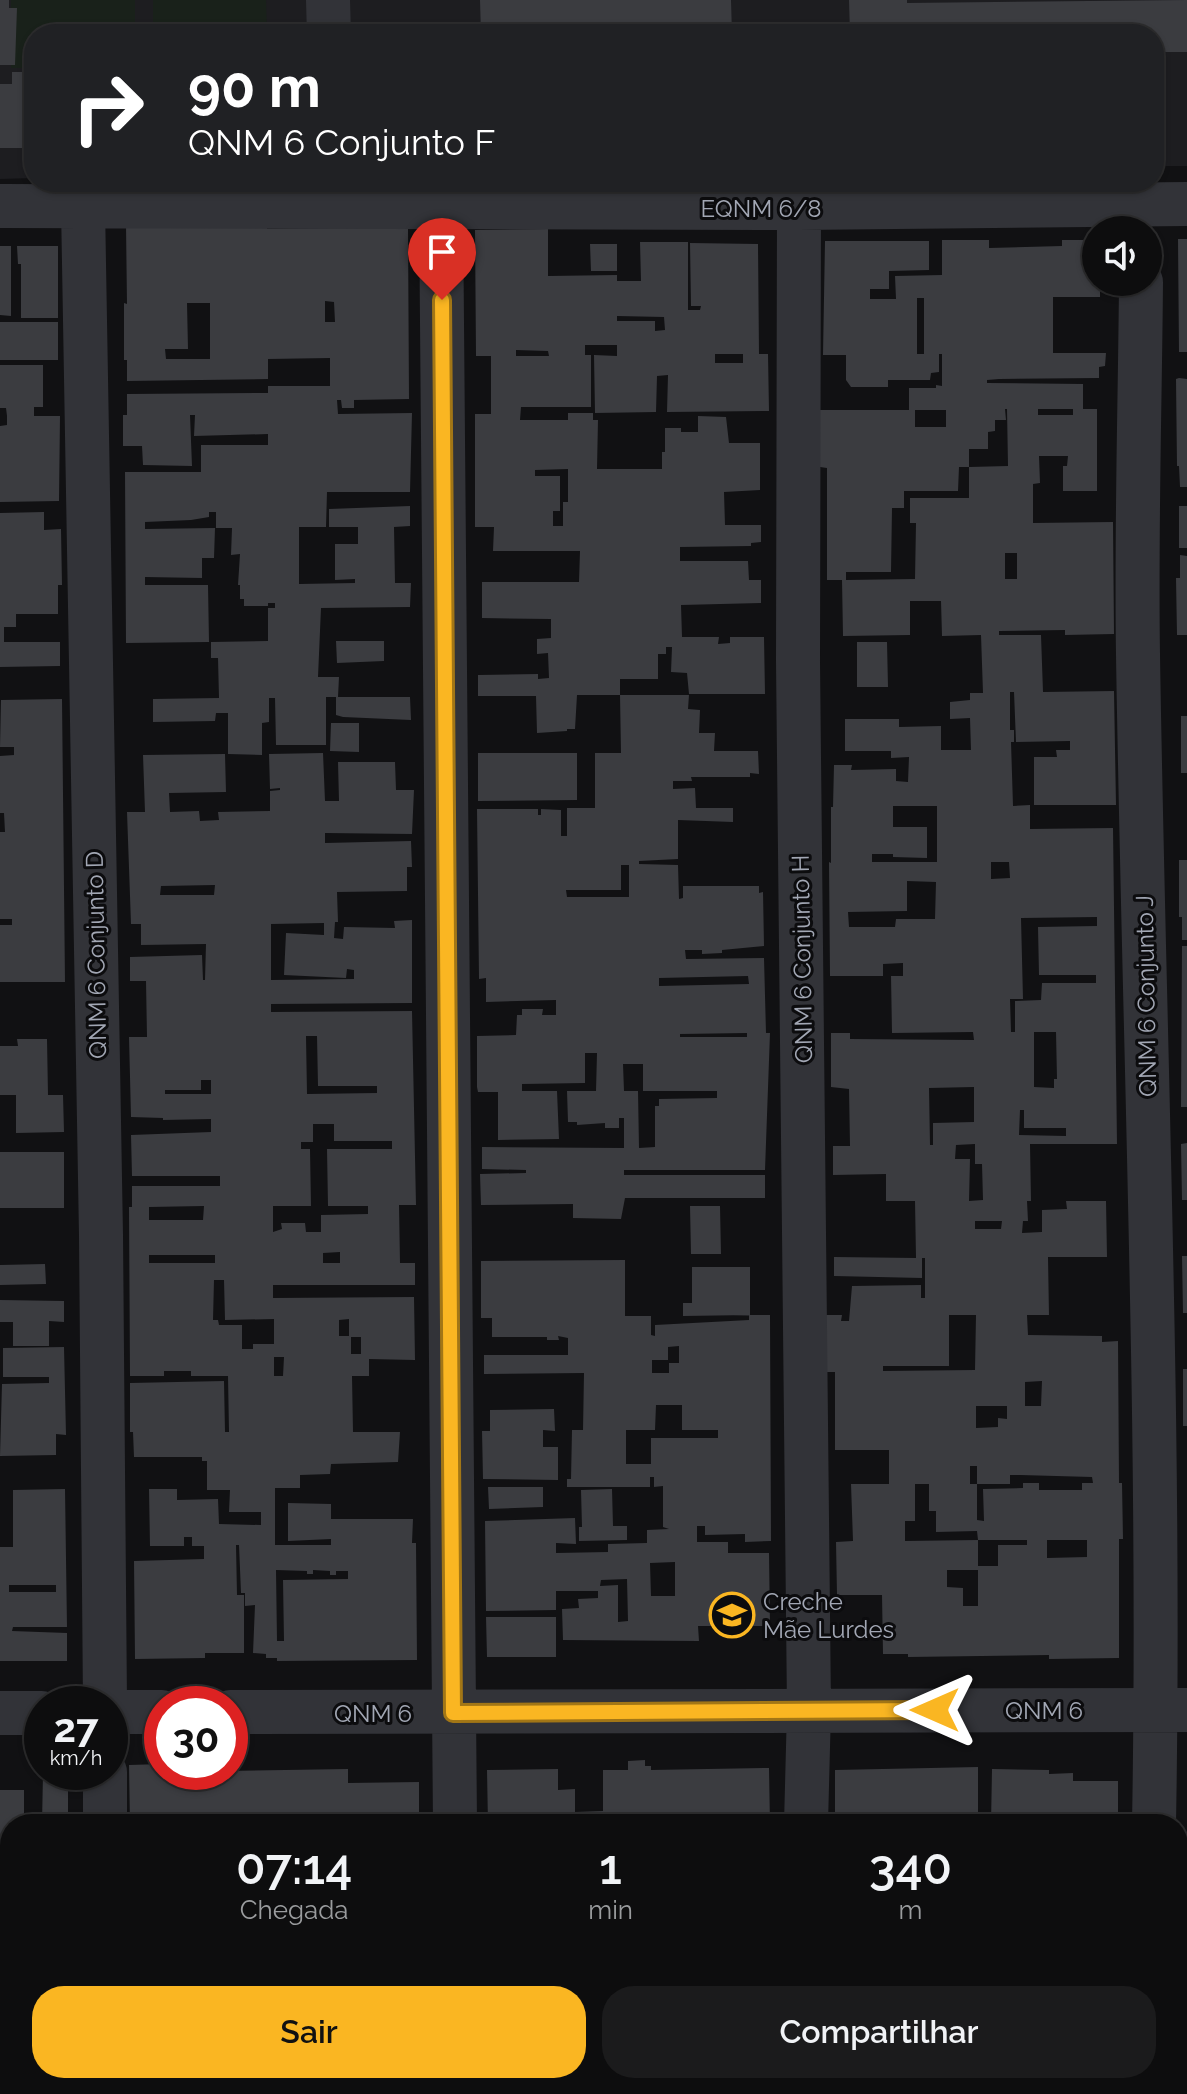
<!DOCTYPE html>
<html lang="pt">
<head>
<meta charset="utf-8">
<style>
	:root { --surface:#0d0d0e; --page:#1b1b1c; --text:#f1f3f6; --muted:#9a9c9e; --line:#2d2d2e; --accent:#fab622 }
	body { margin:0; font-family:Raleway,sans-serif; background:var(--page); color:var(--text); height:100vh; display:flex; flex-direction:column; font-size:30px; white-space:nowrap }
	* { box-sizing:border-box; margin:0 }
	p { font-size:26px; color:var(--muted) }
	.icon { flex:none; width:44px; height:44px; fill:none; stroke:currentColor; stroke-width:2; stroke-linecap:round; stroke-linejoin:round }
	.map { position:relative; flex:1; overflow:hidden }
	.details { position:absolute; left:0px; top:1814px; width:1188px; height:280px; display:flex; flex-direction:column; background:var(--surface); border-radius:32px 32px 0 0; box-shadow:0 2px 6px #0004,0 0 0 2px var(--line) }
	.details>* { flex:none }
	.hud { position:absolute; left:24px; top:24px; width:1140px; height:168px; border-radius:32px; box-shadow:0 2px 6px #0004,0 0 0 2px var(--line); background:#202124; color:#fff; overflow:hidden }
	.tools { position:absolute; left:1082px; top:216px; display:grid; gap:16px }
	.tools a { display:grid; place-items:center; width:80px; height:80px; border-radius:50%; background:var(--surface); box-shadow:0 2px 6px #0004,0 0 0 2px var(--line); font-size:40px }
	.speed { position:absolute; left:24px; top:1686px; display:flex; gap:16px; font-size:40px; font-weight:700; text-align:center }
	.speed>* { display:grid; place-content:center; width:104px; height:104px; border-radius:50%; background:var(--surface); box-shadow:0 2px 6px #0004,0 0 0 2px var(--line); line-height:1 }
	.speed small { font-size:20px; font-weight:400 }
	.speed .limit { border:12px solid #d22; background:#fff; color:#111 }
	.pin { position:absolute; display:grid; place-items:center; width:68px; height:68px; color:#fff; margin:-82px -34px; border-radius:50% 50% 50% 0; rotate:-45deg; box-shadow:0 0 8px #0007 }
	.pin .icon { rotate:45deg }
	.me { position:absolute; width:88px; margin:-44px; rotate:270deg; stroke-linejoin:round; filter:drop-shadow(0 0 6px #0008) }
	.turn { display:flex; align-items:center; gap:28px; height:168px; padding:0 32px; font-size:36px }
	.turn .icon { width:104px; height:104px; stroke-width:2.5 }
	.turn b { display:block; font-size:56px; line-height:68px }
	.eta { display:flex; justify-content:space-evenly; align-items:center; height:136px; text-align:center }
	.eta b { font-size:48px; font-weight:600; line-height:56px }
	.button { display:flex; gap:16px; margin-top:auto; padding:16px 32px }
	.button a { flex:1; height:92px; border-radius:32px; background:var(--accent); color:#111; font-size:32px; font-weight:600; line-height:92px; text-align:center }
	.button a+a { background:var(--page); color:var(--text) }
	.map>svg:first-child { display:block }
	.built { fill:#1d1d20 }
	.green { fill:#19211a }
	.building { fill:#3b3c40; fill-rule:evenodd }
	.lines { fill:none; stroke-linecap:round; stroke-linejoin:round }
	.minor { stroke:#323338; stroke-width:44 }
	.route-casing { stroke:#a27616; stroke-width:20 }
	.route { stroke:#fab622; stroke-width:14 }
	.labels { text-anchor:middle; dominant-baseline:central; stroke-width:6; stroke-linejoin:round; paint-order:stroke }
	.street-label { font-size:24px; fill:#a2a7b4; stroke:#0c0c0e }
	.poi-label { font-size:24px; fill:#a2a7b4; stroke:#0c0c0e; text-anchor:start }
</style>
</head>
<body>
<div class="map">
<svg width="1187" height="2094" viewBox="0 0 1187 2094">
	<rect width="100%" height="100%" fill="#111113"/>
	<path class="built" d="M0,0h1187v166h-33v-132h-1120v144l-34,1z"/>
	<path class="green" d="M11,0h124v34h-101v34h-23z
		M153,0h113l1,34h-114z"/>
	<path class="building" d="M0,0h9v8h8l-2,57h-15z
		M480,0h251l1,34h-251z
		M849,0h58v3l280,-3v52h-33v-18h-304z
		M12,72h17l-1,11h6v65h-34v-64h12z
		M267,224v5l141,-2 1,172 -55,1v8h-12l-1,-8h-4l1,14 74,-1 -2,79h-83l-1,35h-27v57l56,-1v-4l-20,1v-36h23v-17h-29v-18l81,-3v20l-16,1 1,56h16l-1,24 -89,1 -3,69h21l-1,20h-12v48h-50l-1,-47h-6v24l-7,1v32l-34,-1v-41h-12l-1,8 -62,1v-23l66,-1 -1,-40h-7v-16l57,-1v-33h7v-5h-7v3h-24v-7h-4v-14h-2l2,-31 -9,1 1,-27h-16v-16h-7v5l-18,3 -46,2v7l70,-1 -1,30h-12v20l-57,-1v8h63l1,57 -83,1 -1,-171h76v-27h67v-11l-74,2 1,-21h-5l2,51 -49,-1 -1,-19h-19v-31h4v-21l141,-1v-7h62v-28l-62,1v20l-141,2v-21h-3v-57l3,1 -1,-79zM325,301l9,1 1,20h-10zM187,303h23v56h-44l-1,-10h23z
		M548,229v47l69,-1v6h24l-1,-39h48v68h12l1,-4h-10l-1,-63 68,1 1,110h9l1,57 -102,1 1,-37 -11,1 -1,36 -61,1 -1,-58 23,1v-11h-32v10h6v52h-70l-1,13h48v-7h25v7h5l-1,49h65v-17h3v-24h16v4h17v-16l28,1 3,26h31v47l-36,2 1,33h36v17l-10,1v3l-71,1v14h68l1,19h12v23l-80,2 1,32h37l-1,7 12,-1v-6h34l1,57h-76l-2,-21 -16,-1 1,-25h-6v7h-8v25h-38v16h-43l-2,34h-8v2l-30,2 -1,-37h-58v-21l60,-1v5l11,-1 -1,-25 -11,1v-15l14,-1v-19l-69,-1v-36h97l1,-31h-87l1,-24h-19v-113h16v-58h-15l-1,-126zM617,316l47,1 1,13 -10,1v-10h-38zM516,350l32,1 1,5h-33zM715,354h28v9h-28zM568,469v33h-5v24h-10v-15h7v-35h-25v-6z
		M1178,239h9v113h-8z
		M942,240h47v8l73,-2v-6h34v42h4v15h-47v56h53l-1,13 -6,1v11l-100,1 -12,1v3l96,1v25h14v82h-34v-25h4l1,-10h-29l1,27 -7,1v39l80,-1 1,112 -49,1v-5l-66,1v4h42l2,57 71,-1 2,114h-82v-48h23l-1,-7h14v-9l-54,1 -2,-50h-4v38h4v12h-3l2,64 17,-1v24l83,-1 4,316h-87l1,57h-4l1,20h-5l-1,12 20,-1v-22l25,-1 -1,-8h40l1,56h-59l1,58h-22l1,20 74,1v6l16,-1 1,142h3l1,56h-4v119l-70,1v-4l-141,2v-3h-25l-1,-59h-45l-1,-53 17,-1 -2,-57h38v-34h-54v-78h-10v-57h17l-1,6h8l3,-35 69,-1v13h4v-40h-3v20l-88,-2v-19l82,1 -1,-57h-29v-27l-53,1v-29h17l-1,-57 -18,-2v-54h19v6l124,1 -1,-8 -81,1 -1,-57h12v-13l-20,1v12h-53l-1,-114 2,1v-56h2l1,-42h18l-1,5 45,-1v12l12,1 1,-25 -18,1v-7h-46v-32h54v8l42,-1v24h30l-1,-32 -20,1v-17l20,-2v-7h13l-2,-58 -39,1 -1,-35h-31v34l-67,1 -1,-56h-15v-112l-7,-1 -1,-57h90v-22h27v-3l6,1v-32h-3v18l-8,1 -1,7h-42v7h-37l-5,-7v-25h-23l2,-114h104v29l-40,1v18h-19v10h26l-1,-23 47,-1zM917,298h7v56h-7zM1005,409h2l1,57 -39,1v31h-59v25h6l-1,56 -69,1v-8h45l1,-64h12v-17h54l1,-24h10v-18h19v-17l7,-1v-11h11zM1038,409h35v6h-35zM915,410h31v17h-31zM1005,553h12v26h-12zM893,806h44v56h-65v-8h21v3l34,1v-31h-34zM991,862h18l1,16 -19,1zM907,881l29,1 -1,37h-39l-1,8h-46l-1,-15 59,-1zM1097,917v9l-59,1 1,48h57v8h-54l-1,17 -26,1v31h-4l-1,-33h13l-2,-81zM1034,1032h22l1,47h-3v9l-20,-1zM974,1087v35l-41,1v22h-3l-1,-57zM1020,1110h4v18h42v8l-47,-1zM975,1144v20h7l1,36 -14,1 1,-42h-15l1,-14zM975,1221h27l-1,8h-26zM949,1315h27l-1,55 -92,1v-5h66zM1042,1381l-1,25h-16v-24zM976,1406h31v13l-9,-1v9l-22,1zM970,1466h7v18h33v-9h10l72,2 1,6h-11v7h-43v-7h-16v5l-40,1 1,32 -7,-1v-36h-7zM915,1484h14v27h7v21l41,-1 1,9 -73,1v-20h10zM978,1540h49v5h-29v21h-20zM1047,1540h40v17l-40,1zM947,1570h31v36h-15v-18l-16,-1z
		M590,244h27v27h-26z
		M0,246h11v70l-11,-1z
		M17,246h41v72h-37v-54h-3z
		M0,322h58v38h-58z
		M0,365h43v42h-9v9h26l-1,85 -59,1v-76l7,-1v-9l-1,-8h-6z
		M1179,378l8,1v108h-7l-1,-21h-2l-1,-87z
		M1179,506h8v42h-8z
		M44,512v18l17,-1 1,56h-4v29h-42v13h-12v15h56v24l-60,1v-154z
		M1180,555l7,1v79h-10l-1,-57h4z
		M336,641h48v20l-47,2z
		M857,642h30l1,45h-31z
		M620,695h69l-1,14 12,1 -1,23h16l-1,18h44l1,23 -9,-1v4h-59l1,4h-19v8l22,-1 1,20h37v14l-55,-2v39l-39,2v3l39,1 1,34 4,-1v-12h76v7l4,-1 1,54 -42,4v3l-20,1v-4h-17l1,9 78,-1 2,75h4l-5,137h-141v5h141v23h-140l-4,21 -48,-1v-14l-92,1 -1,-31 46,-1v-3l-44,-1v-22l142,1v-30h-5v10h-14v-5l-28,2v-3h-9l-1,-31h29l1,-38h-12v30l-63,1v7h35l2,48 -61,1v-48h-20l-1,-5v-51l39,-1 1,-20h5v-6h21l-1,6h14v-15l-70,2v-24l-7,1 -2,-170h61v6h3v-6l20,1v26h6v-28h28v-55h26zM621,865h8v32h-62l-1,-7h55zM748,976l1,8 -90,2v-8zM747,1033v4h-67v-3zM623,1064h20v27h74v7l-58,1v7h-4v41l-16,1 -1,-57h-14z
		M336,697h74l1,23 -68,-3 -7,-2z
		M62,699l3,283h-65v-57h12v-6h-12v-87h5l-1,-19h-4v-57l14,-1v-8h-14l1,-47z
		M1181,716h6v57h-6z
		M331,723h28v29l-29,-1z
		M323,753l2,48h14l-1,-39h57l1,28h18l-2,44 -87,-1v10l86,-2 1,26h-5v24l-70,1 1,30h-3l-1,16 9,1 1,-12 51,1 -1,-7 18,-1v83l-141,1v8l141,-1 4,194h-17l1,58h15v22h-142v13l141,-1 1,63 -46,-1v17h-17l1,56h47l-2,30 -67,2 -1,10 -30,1v13h-25v57h56v-6l-43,2v-38l43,1v15h82l-1,24h4l1,117 -140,1v-3h-11v-4l-13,-1 2,-48 -10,1v-13h-4l-2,-48h-3l1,50h7v58h-39v5l-70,1 -1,-98 70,-2v-13h-12v-9h-8v9h-34l-1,-57h28v11l41,-1 1,25 42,1v-13h-32l1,-22h-23v-29h-5v-4h-68l-1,-25h-3v-49l94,-2 1,51h4l-1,-56h-37v-5h-27v5h-34l-1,-169h3v-21h88v-10h-88l-1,-41 80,-3v-13l-48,1v-2l-32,-1 -2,-80h18l-1,-56h-16v-24l72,-2 1,25h2l1,-36 -65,1v-21h-10l-4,-112h18l-2,-57 82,-1 1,38 -57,1 1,19 29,-1 1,10 19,-1 -1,-8 52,-1v-20l10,-1v-2l-10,1 -1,-35zM215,885l-1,10h-54l1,-9zM324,923v12l-38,-2 -2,42 62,3 1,-9 7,1v9l-83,1v-56zM306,1036h11l1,50h59v7l-70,1zM201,1080h10v14h-46v-4h36zM313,1124h21v17h58v8h-65l1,57h40v8l-47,1v17h-15l-1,-9h-24l1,6 -9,3v-26h38l-1,-57h-9v-7h12zM204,1206l-1,14h-54v-13zM340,1252v11h-17v-10zM149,1255h66v8h-66zM214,1280h10l1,40 49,-1v25h-21v5h-11v-24h-23l-1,-5h-5zM349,1319v17h-10v-16zM351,1337h10v17h-10zM274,1357h10l-1,19h-9zM276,1570l31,1v3h6v-4l17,1v4h6v-4h12v8l-65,1 1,61h-7z
		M478,753h99v47l-99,1z
		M1179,860h8v80h-5v-23h-3z
		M1182,946h5v161h-6z
		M17,1039h30l1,56h15l1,37 -48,1v-38h-16v-49h18z
		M1187,1143v57h-5l-1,-56z
		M0,1152h64v56h-64z
		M690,1206h30l1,48h-30z
		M1182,1256h5v57h-4z
		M625,1260v56h26v19l4,1v-11l94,-5v-5h21l1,226 -26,1v-8l-40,1v-9h-8v16h31v11h41l1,73h-72l1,15 -136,-1 -1,-31 17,-1 -1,-9 20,-1v-7h-42v19l-70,1 -1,-90 90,-3 1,26 -20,-1v10l52,-1v-8l39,-1v-13l22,-1 -6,-2v-41l-9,1v-10h-4v10h-83v-8h4l1,-49h11l1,-57 -100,1v-19h84v-17l-10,-2 1,4h-12v-3h-55v-19h-11v-57zM679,1346v17h-10v10h-17v-13h16v-13zM656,1405h26v25h36v8h-67v26h-25v-34h29zM675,1562v34h-24l-1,-33zM627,1579l1,42 -10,1v-37l-18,1 1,-6z
		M45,1264l1,20 -46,1v-20z
		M692,1267h58v48l-67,1v-13h9z
		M0,1300l64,1v21l-15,-1v25h-36v-24h-13z
		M64,1347l2,88 -10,-1v21l-56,1 2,-72 47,-1v-6h-46v-29z
		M1183,1369h4v57h-4z
		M554,1409l1,22 -12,-1v17h15v33l-75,-1 -1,-48h8v-21z
		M488,1487h55v20l-54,2z
		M65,1489l2,138h-54l-1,4 55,2v28h-67v-114h13v-57zM9,1585h47v7h-47z
		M612,1489l1,37h14v14l-48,1v-14h3l-1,-37z
		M486,1617h70v40h-69z
		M645,1760v6h6v4l118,-2 1,56h-282l-1,-54 71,-1v21l17,-1v23l28,-1v-41h25v-9z
		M162,1764v8l186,-3v14l71,-1v42h-289l-1,-59z
		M978,1767v57h-125l-1,-3 -17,1v-52z
		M992,1769l57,1v4l24,-1v8h45v43h-127z
		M43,1773h25v51h-26z
		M0,1790h24v34h-14v30l-10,-1z
		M0,1860h10v27h-6v8h6v49h-10v-23h4v-11h-4z
		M0,1949h10v74h-10z
		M0,2032h10v52h62v10h-72z
		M135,2084h85v10h-85z
		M233,2084h84v4l27,1v-5h87v10h-198z
		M574,2084h47v10h-47z
		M638,2084h56v10h-57z
		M697,2084h74v10h-74z
		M839,2084h85l1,10h-86z
		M936,2084h169v10h-169z
		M489,2090l71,1v3h-71z"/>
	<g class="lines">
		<path class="minor" d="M328,0l1,34
			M0,206l799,2 388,-4
			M83,206l18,1029 4,469
			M441,207l14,1617
			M799,208l-1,453 11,1048 -3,115
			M1141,282c-1,124 -5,248 -3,372 6,390 23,780 16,1170
			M110,1712h52
			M230,1712l957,-2
			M0,1713h42
			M105,1824v-52
			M459,2084v10
			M105,2094v-10
			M801,2094v-10
			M1150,2094v-10"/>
	</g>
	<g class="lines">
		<g class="route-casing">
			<path id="route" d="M442,300l11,1413 482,-3"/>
		</g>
		<use href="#route" class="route"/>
	</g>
	<defs>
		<g id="school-ring" transform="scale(2.3)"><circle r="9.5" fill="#0c0c0e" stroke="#fab622" stroke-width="1.5"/><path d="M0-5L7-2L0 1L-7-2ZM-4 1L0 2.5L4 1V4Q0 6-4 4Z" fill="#fab622"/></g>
	</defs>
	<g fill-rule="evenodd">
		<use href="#school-ring" x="732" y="1615"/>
	</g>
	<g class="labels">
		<g class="street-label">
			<text x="761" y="208">EQNM 6/8</text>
			<text transform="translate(96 955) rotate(-91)">QNM 6 Conjunto D</text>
			<text transform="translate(802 959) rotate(-91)">QNM 6 Conjunto H</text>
			<text transform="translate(1146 996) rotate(-91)">QNM 6 Conjunto J</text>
			<text x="1044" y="1710">QNM 6</text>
			<text x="373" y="1713">QNM 6</text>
		</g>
		<g class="poi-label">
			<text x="763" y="1601">Creche<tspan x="763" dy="28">Mãe Lurdes</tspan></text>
		</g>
	</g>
</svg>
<div class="tools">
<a><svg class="icon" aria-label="sound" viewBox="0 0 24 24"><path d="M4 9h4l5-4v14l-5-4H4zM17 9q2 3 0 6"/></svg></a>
</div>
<div class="speed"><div>27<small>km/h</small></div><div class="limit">30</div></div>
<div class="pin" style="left:442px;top:300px;background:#d93025"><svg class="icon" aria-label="arrive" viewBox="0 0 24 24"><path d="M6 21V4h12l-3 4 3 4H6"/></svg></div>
<svg class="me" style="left:935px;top:1710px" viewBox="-20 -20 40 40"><path d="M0-17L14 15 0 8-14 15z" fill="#fab622" stroke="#fff" stroke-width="4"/></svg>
<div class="hud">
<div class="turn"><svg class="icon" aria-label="right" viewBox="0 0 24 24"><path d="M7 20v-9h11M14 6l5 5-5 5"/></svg><div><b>90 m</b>QNM 6 Conjunto F</div></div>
</div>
<section class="details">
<div class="eta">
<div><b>07:14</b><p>Chegada</p></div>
<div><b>1</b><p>min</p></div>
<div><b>340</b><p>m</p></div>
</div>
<div class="button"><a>Sair</a><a>Compartilhar</a></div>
</section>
</div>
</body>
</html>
